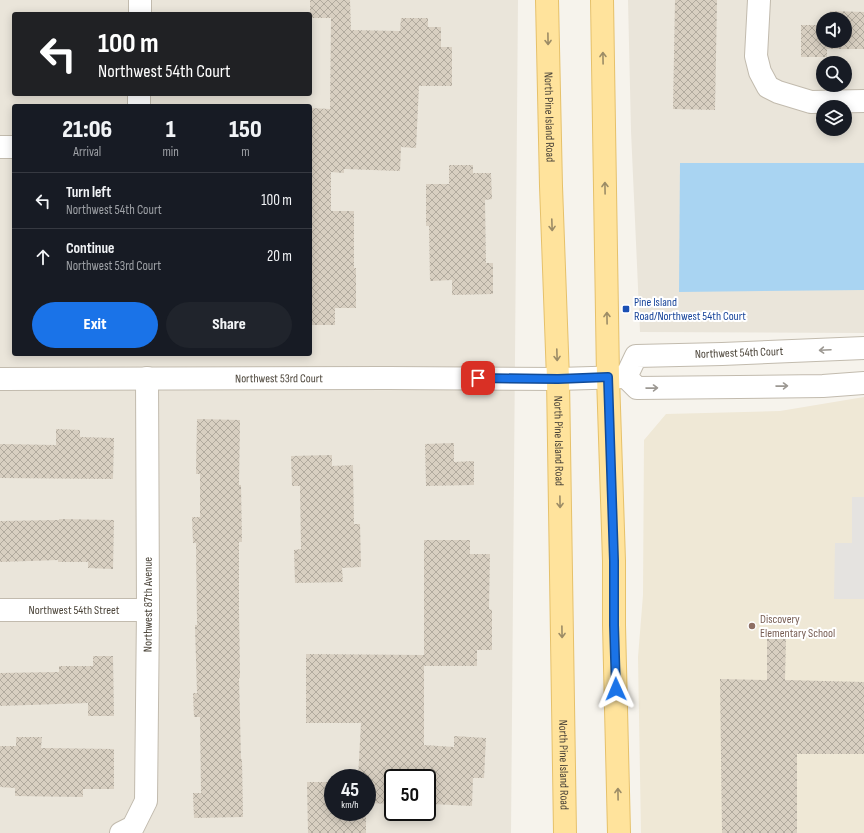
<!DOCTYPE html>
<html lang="en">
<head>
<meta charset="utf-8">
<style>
	:root { --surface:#171b24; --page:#20242c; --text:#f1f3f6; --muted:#9ea1a6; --line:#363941; --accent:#1a73e8 }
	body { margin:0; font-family:"Sofia Sans Condensed",sans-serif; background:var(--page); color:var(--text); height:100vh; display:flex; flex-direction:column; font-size:15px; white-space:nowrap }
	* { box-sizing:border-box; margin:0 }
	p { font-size:13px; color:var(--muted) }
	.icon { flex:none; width:22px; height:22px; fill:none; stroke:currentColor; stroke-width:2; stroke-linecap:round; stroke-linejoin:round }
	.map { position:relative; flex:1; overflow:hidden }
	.drawer { position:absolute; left:12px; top:104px; width:300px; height:252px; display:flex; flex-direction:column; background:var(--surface); border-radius:4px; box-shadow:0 2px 10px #0003 }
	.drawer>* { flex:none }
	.hud { position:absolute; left:12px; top:12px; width:300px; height:84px; border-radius:4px; box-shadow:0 2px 10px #0003; background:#202124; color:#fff; overflow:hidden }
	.controls { position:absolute; left:816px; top:12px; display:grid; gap:8px }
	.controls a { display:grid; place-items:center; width:36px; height:36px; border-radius:50%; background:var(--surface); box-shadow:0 2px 10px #0003; font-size:20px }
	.speed { position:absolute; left:324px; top:769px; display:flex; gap:8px; font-size:20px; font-weight:700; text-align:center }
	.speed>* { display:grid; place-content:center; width:52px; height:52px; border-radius:50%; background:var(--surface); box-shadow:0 2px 10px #0003; line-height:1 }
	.speed small { font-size:10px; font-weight:400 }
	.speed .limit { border:2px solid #111; border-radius:6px; background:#fff; color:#111 }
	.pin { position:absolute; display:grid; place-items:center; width:34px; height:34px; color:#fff; margin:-17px; border-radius:8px; box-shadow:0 2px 6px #0006 }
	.me { position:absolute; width:44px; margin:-22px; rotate:359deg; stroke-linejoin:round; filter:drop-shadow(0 0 3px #0008) }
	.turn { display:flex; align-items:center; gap:14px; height:84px; padding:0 20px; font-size:18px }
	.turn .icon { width:52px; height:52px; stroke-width:2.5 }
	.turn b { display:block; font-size:28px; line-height:34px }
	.eta { display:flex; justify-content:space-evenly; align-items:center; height:68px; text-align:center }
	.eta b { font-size:24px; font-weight:800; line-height:28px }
	.button { display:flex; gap:8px; margin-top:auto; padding:8px 20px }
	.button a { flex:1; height:46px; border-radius:24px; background:var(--accent); color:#fff; font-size:16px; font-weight:800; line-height:46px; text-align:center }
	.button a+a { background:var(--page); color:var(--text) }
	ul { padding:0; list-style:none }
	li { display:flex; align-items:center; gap:12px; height:56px; padding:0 20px; border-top:1px solid var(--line) }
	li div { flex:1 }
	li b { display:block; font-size:15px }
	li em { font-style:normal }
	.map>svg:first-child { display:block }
	.residential { fill:#eae5da; fill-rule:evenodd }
	.education { fill:#efe8d6 }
	.parking { fill:#e5e3e0 }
	.water { fill:#a9d4f2 }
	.building { fill:url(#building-cross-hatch) }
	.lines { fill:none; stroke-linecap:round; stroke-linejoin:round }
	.minor-casing { stroke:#c2bbae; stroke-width:24 }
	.major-casing { stroke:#e6c16a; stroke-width:24 }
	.minor { stroke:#fff; stroke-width:22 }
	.major { stroke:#ffe39c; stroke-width:22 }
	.oneway { stroke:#9c8c66 }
	.oneway2 { stroke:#9c9892 }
	.route-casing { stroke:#114b97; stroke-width:10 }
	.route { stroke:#1a73e8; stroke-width:7 }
	.transit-dot { fill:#1a4fb4; stroke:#fff; stroke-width:1.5 }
	.education-dot { fill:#8d6e63; stroke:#fff; stroke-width:1.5 }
	.labels { text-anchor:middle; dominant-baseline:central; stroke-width:4; stroke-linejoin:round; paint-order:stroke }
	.street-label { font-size:12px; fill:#4b4439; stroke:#fff }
	.transit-label { font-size:12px; fill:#164399; stroke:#fff; text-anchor:start }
	.education-label { font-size:12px; fill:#785e54; stroke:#fff; text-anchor:start }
</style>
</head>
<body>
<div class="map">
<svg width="864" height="833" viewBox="0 0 864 833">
	<defs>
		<pattern id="building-cross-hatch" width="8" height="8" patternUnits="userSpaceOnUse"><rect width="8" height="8" fill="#d8cfc1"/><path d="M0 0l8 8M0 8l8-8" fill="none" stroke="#b1aa9e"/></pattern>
	</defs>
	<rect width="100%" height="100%" fill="#f6f3ec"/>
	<path class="residential" d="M0,0h518l-7,833h-511zM14,14h296v80h-296zM14,106h296v248h-296zM333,778h34v34h-34zM393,778h34v34h-34z
		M628,0h236v333l-224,-1 -9,-201zM823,19h22v22h-22zM823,63h22v22h-22zM823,107h22v22h-22z"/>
	<path class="education" d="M864,397v436h-223l-3,-176 5,-62 1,-155 22,-26 114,-3z"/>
	<path class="parking" d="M852,497h12v102h-30l1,-56h17z"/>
	<path class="water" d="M680,163h184v127l-185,2z"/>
	<path class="building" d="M310,0h40l1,30 49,1 1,-13h27v9h13v20h11v39h-33l-3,62 -15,-1 -1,24 -56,-2v4l-13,-1v39h23v57h2v40h-21v17h-25v-217l20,1 1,-91h-21z
		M675,0h42l-2,110 -42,-1z
		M830,11l34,1v37h-37v8h-26v-32h22v16h22v-22h-15z
		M449,165h24v8h18l1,26 -7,1 1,63h7v31l-41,1v-15l-22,1 -1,-55h-3v-42h23z
		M197,419l43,1 -1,65h2l1,57h-3v67l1,69h-1l2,81h1l1,58 -49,1 -1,-25h8l-1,-76h-6l-1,-24h4l-2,-68h2l-1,-82h-3l-1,-26h8v-43h-4z
		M56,429l24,1v7l34,1 -1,41 -113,-1v-34l56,1z
		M454,443v19l20,-1v24l-48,1 -1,-42z
		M332,455v11l21,-1 1,59h6l1,43 -19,1 1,14 -48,1 -1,-33 7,-1 -1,-63h-8l-1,-30z
		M59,519l55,1 -1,49 -25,-1v-6h-30v-2l-58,2v-41l59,-1z
		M424,540h46v14h20l-1,55 3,1v40h-15v16h-53v79l30,2v-11l32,2 -2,40h-11l-1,28 -40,-2v-10l-5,-1v-15h-34v26l-26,-1v-25h-9l3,-55h-55v-69l118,1z
		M767,639h19l-1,41 79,2v72h-67v79h-75l-2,-154 47,1z
		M93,656h20l1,60h-26v-13l-88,3v-33l59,-1v-6h34z
		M16,737h26l-1,11 73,1v40h-31v8l-68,-1v-8l-15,-1v-41h16z
		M307,782h26v30h33v21h-58z"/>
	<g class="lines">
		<g class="minor-casing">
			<g id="minor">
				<path d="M759,0l-3,56 4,16 8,15 10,5 33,10 53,-1"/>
				<path d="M140,14v-14"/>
				<path d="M139,106v-12"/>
				<path d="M0,147h14"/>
				<path d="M864,348l-142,6 -86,2 -10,21 11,11 186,-2 41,-3"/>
				<path id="s1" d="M0,379l388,-1 170,1 68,-2"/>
				<path id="s2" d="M0,610h148"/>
				<path id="s3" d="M121,833l12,-6 13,-26 2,-191 -1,-232"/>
			</g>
		</g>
		<g class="major-casing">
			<g id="major">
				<path id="s4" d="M547,0l4,186 7,193 7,454"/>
				<path d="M602,0l6,377 6,184v64l5,208"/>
			</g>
		</g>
		<use href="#minor" class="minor"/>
		<use href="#major" class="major"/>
	</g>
	<defs><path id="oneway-shaft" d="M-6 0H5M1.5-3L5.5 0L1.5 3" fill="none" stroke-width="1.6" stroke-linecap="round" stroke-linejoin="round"/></defs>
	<g class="oneway">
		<use href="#oneway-shaft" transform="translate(548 39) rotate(89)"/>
		<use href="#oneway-shaft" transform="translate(603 58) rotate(-91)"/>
		<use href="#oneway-shaft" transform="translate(605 188) rotate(-91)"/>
		<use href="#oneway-shaft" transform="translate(552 225) rotate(88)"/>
		<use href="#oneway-shaft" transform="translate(607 318) rotate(-91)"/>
		<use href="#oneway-shaft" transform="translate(557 355) rotate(88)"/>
		<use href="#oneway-shaft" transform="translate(560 502) rotate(89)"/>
		<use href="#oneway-shaft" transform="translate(562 632) rotate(89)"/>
		<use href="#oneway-shaft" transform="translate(618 794) rotate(-91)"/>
	</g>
	<g class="oneway2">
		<use href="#oneway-shaft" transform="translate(825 350) rotate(177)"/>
		<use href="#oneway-shaft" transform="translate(782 386) rotate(-1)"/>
		<use href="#oneway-shaft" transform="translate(652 388) rotate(-1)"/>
	</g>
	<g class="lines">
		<g class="route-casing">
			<path id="route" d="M478,378l80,1 50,-2 6,184v64l2,64"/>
		</g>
		<use href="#route" class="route"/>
	</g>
	<rect class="transit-dot" x="622" y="305" width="8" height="8" rx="2"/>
	<circle class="education-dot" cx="752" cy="626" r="4"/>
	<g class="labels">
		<g class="street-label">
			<text stroke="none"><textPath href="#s4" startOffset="117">North Pine Island Road</textPath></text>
			<text transform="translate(739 353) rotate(-2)">Northwest 54th Court</text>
			<text stroke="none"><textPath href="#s1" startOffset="279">Northwest 53rd Court</textPath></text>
			<text stroke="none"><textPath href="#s4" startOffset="441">North Pine Island Road</textPath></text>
			<text stroke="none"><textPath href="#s3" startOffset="239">Northwest 87th Avenue</textPath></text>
			<text stroke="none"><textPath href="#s2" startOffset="74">Northwest 54th Street</textPath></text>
			<text stroke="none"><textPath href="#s4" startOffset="765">North Pine Island Road</textPath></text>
		</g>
		<g class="transit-label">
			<text x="634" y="302">Pine Island<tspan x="634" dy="14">Road/Northwest 54th Court</tspan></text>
		</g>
		<g class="education-label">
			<text x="760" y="619">Discovery<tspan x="760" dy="14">Elementary School</tspan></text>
		</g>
	</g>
</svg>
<div class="controls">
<a><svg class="icon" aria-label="sound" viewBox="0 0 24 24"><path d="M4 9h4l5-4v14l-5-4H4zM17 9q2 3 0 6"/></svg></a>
<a><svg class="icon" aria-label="search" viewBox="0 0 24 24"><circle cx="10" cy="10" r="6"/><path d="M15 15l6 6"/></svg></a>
<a><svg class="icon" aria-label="layers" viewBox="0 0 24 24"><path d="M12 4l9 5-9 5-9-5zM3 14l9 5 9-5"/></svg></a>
</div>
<div class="speed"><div>45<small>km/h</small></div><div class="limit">50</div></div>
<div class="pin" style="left:478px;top:378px;background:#d93025"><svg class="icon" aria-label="arrive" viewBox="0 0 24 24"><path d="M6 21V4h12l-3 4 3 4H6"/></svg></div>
<svg class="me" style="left:616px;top:689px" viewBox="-20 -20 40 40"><path d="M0-17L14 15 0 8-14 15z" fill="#1a73e8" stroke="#fff" stroke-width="4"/></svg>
<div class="hud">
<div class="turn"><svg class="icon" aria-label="left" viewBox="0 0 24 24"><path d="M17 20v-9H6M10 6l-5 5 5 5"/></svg><div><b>100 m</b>Northwest 54th Court</div></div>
</div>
<section class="drawer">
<div class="eta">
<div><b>21:06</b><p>Arrival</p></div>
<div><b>1</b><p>min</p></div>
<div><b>150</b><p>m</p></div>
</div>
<ul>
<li><svg class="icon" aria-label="left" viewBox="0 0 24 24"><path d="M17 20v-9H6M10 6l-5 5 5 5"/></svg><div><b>Turn left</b><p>Northwest 54th Court</p></div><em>100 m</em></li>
<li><svg class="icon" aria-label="ahead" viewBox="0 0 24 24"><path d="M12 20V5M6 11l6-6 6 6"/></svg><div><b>Continue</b><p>Northwest 53rd Court</p></div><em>20 m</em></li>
</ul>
<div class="button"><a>Exit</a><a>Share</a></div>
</section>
</div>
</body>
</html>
